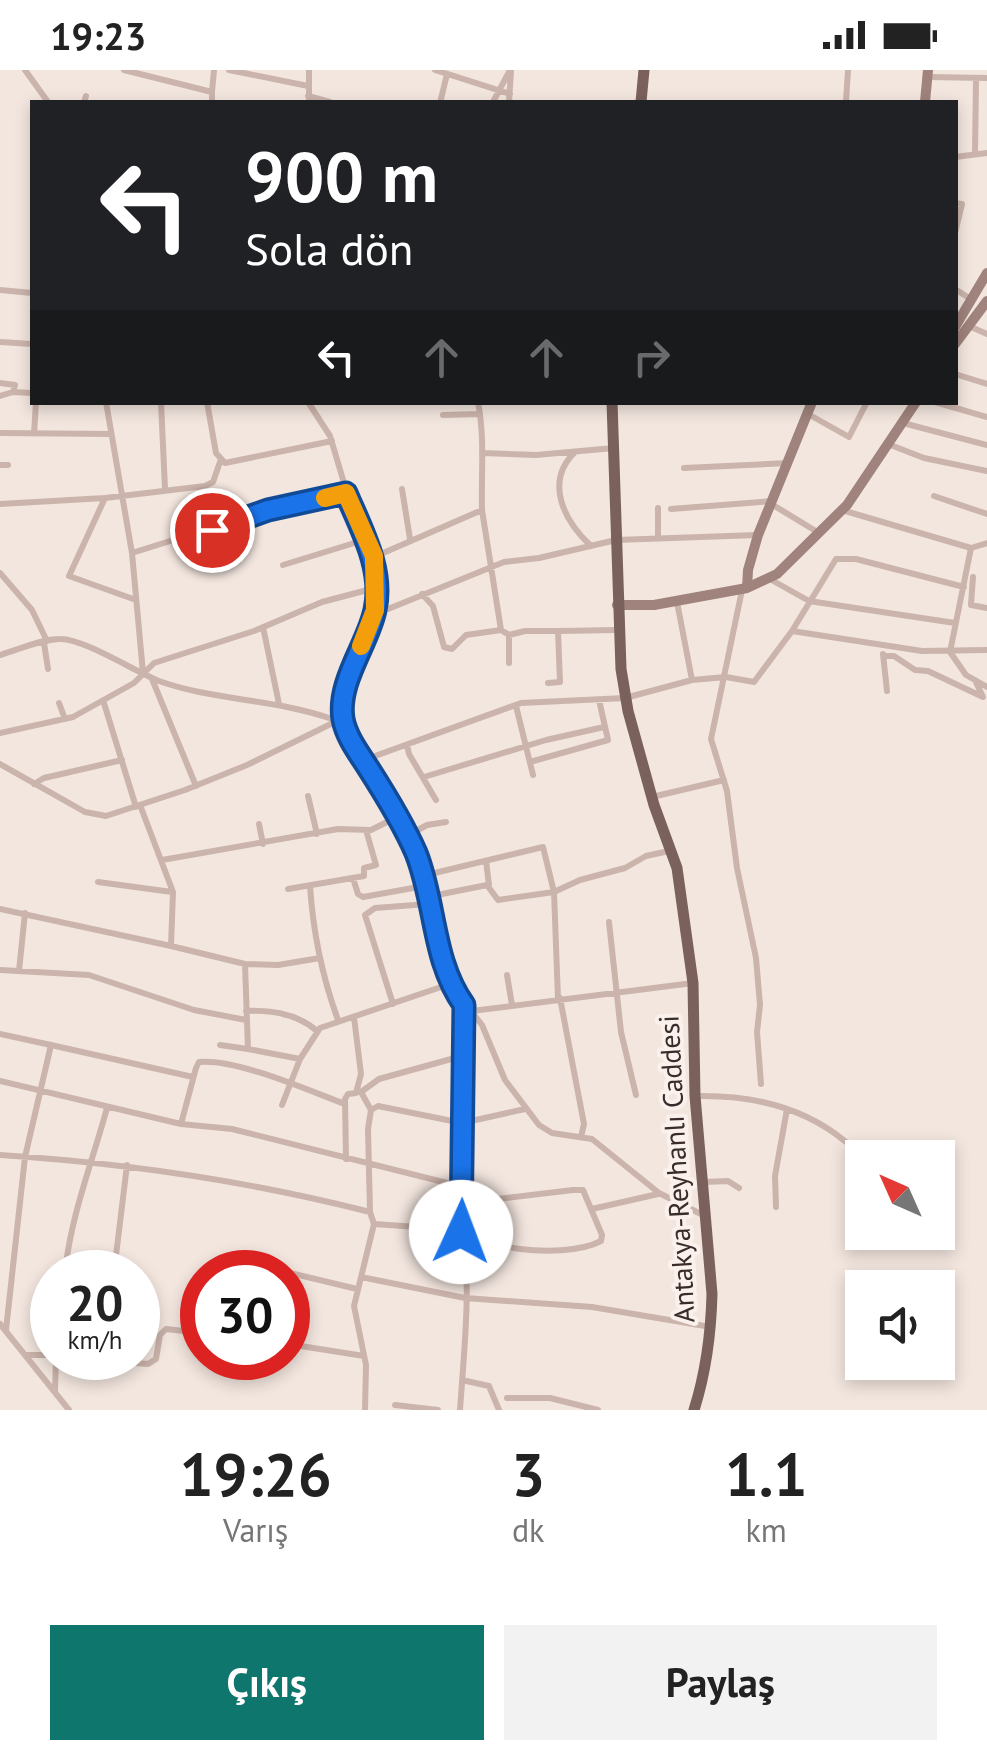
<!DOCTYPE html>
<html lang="tr">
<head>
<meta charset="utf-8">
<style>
	:root { --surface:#fff; --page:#f2f2f2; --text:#222; --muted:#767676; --accent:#0f766e }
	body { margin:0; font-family:"PT Sans",sans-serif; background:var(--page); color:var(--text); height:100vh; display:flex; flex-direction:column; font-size:38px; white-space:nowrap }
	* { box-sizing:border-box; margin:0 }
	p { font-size:32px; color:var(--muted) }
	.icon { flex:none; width:55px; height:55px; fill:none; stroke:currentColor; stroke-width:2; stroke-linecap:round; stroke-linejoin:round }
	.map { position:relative; height:1340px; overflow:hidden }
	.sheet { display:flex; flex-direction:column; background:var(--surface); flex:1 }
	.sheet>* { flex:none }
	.hud { position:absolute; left:30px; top:30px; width:928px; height:305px; border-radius:0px; box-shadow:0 5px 15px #0003; background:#202124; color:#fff; overflow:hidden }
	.needle { width:65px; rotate:315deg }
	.controls { position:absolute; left:845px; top:1070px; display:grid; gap:20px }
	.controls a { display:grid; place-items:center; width:110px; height:110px; border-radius:0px; background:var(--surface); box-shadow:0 5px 15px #0003; font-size:50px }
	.speed { position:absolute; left:30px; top:1180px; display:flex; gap:20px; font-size:50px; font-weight:700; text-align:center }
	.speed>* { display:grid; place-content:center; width:130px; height:130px; border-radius:50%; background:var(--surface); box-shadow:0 5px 15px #0003; line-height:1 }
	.speed small { font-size:25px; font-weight:400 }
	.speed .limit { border:15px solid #d22; background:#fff; color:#111 }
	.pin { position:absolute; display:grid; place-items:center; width:85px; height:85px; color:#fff; margin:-42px; border:5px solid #fff; border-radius:50%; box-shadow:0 2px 10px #0007 }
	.me { position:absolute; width:110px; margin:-55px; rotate:2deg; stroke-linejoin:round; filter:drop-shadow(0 0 8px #0008) }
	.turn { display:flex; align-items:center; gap:35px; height:210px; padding:0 50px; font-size:45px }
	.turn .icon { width:130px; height:130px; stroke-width:2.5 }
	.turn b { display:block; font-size:70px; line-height:85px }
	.lanes { display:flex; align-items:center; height:95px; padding:0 50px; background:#0003; justify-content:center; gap:50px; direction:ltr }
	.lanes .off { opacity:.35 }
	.eta { display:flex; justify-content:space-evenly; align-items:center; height:170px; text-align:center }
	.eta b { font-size:60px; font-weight:800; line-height:70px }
	.button { display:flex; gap:20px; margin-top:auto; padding:20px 50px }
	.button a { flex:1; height:115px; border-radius:0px; background:var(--accent); color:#fff; font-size:40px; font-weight:800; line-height:115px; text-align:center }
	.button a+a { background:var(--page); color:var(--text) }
	.status { display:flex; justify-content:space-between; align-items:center; height:70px; padding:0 50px; background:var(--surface); direction:ltr }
	.status svg { height:28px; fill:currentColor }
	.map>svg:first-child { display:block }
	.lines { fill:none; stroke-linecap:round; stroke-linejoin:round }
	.street { stroke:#cbb4ab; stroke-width:6 }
	.secondary { stroke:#9f837c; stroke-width:10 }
	.primary { stroke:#7a615c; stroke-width:11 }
	.route-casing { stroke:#114b97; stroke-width:25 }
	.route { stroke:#1a73e8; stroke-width:18 }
	.slow { stroke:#f59e0b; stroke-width:18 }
	.labels { text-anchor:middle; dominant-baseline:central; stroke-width:8; stroke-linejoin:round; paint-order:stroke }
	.street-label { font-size:28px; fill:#392c2a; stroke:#faf1ec }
</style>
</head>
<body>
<div class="status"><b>19:23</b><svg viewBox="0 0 49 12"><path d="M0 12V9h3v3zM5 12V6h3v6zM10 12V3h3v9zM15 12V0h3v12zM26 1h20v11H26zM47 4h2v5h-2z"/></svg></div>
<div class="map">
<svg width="987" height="1340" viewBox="0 0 987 1340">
	<rect width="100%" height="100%" fill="#f3e6df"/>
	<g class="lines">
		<path class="street" d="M25,0l23,32
			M124,0l88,22v10
			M229,0l79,16
			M435,0l75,24
			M928,7l59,1
			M212,22l2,-22
			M308,26l22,6
			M441,29l6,-25
			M84,32l2,-6
			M309,32v-32
			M493,32l17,-32
			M509,32l2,-31
			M846,32l2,-32
			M975,84l1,-76
			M955,87l32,-4
			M955,133l7,1 -7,29
			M955,219l14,9
			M0,220l32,3
			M969,256l18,8
			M0,272l32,2
			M955,304l32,10
			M0,313l15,2 -2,7
			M0,326l13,-4 19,1
			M106,332l26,151 11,120
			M161,332l4,87
			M207,332l9,51 9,10 107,-22
			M308,332l22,34 17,57 27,64 1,53 -30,83 -2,25 14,34 29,45 31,60 33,127 32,41 23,55 34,45 13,8 40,6 67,54 46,23
			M935,332l52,15
			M808,344l41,23 18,-35
			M443,345l37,-1
			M903,353l84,22
			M0,363l111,1
			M34,364l2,-32
			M888,374l36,14 63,13
			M575,382c-31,30 -11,69 16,94
			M483,383l53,2 78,-7
			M0,395h8
			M684,398l104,-5
			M402,419l8,50
			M934,426l53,18
			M105,428l-36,78 67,24
			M0,434l105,-6 100,-12 8,-4 8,-23
			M773,435l46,28
			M671,439l102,-8
			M482,440l19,120
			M842,440l129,38 16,-5
			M658,468v-30
			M971,478l-21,104 16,23 21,12
			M132,483l136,-43 79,-17
			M374,487l108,-47c-1,-36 3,-72 -4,-108
			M283,495l81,-25
			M0,503l32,37 15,31
			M973,507l-2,28 16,3
			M768,508l41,23 146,22
			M742,520l-31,149 16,52 10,77 19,90 4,47 -3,27 4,52
			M422,524l11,12 11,41 8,2 14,-14 35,-5 8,5v28
			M677,532l15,78
			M375,540l13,-1 116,-47 35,-4 77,-18 141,-5
			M263,557l16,77
			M558,561l59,-1
			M792,561l130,20 65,-1
			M509,565l16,-4h33l2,51 -12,1
			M44,573l4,26
			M883,584l4,37
			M0,585c18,-5 41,-16 60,-16 22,-1 74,32 99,42 56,20 117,18 173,38
			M884,586h10l21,14 13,1 55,26 -8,-17
			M152,609l44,107
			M103,630l33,107
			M59,633l6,16
			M516,636l17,69
			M0,663l73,-16 61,-34 20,-20 100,-32 68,-29 53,-14
			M407,675l2,9 27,46
			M364,690l157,-57 104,-5 67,-18 34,-3 28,5 38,-51 44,-72h20l108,28
			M530,692l78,-22 -9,-40
			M0,694l85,48 21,4 79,-26 62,-25 96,-47
			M424,707l122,-37 58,-13
			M34,714l10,-6 78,-18
			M308,726l9,38
			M652,727l72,-17
			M140,735l33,87 -2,54 74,18 33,1 42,-7
			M259,754l4,20
			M407,766l20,-11 19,-3
			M162,790l176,-31 33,1 26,-13
			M486,791l3,24
			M422,806l121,-29 11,45 4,107
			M353,808l5,16 5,3 61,-11
			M98,812l74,10
			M310,816c3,46 12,90 28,134
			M288,819l76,-13v-8l12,-3 -10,-35
			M427,827l60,-12 11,15 56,-8 26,-12 45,-12 21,-12 23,-5
			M0,839l171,37
			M609,852l12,110 15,63
			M245,894l3,85 52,10 20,-31 130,-44
			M0,900l89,5 105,35 52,10
			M19,901l6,-58
			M507,905l5,30
			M560,928l24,126 -3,13
			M393,934l-28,-89 10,-7 53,-4
			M246,941c25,-1 52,3 71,20
			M472,941l221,-28
			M0,964l51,11 -26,112 -19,173
			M51,975l142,32
			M220,975l28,4
			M0,1011l181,43 51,5 231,58
			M358,1022h3l10,18
			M361,1022l18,-13 83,-23
			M697,1026c53,-1 107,11 149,46
			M282,1035l18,-46
			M181,1054l15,-56 3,-6c39,-3 108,28 146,42
			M0,1085c125,8 249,26 370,57
			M346,1089l-1,-60 3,-5 8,-1 5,-19 -7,-57
			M704,1112l24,-1 11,7
			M776,1137l-1,-31 12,-67
			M592,1139l66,-15
			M374,1154l87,6
			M465,1172c24,-3 33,4 55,7 23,3 60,3 81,-8l1,-6 -19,-45h-10l-83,10 4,41
			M257,1195l100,24
			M65,1202c6,-57 27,-109 42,-164
			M114,1202l13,-107
			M361,1207l104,21 127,9 119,20
			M0,1254l69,86
			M288,1274l76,12
			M26,1285h26
			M74,1288l74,6 8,-5 4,-24 6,-6 36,4
			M462,1310l27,6 10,24
			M55,1321l1,-33
			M507,1328h43l48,12
			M395,1335l43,5
			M365,1340l1,-45 -12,-59 20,-82 -4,-12 -2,-83 3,-19 7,-4 84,17 63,-14
			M460,1340c3,-47 13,-137 1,-180l1,-227"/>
		<path class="secondary" d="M925,32l3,-32
			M955,257l32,-54
			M955,274l32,-43
			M747,518l1,-18 10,-35 54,-133
			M617,535h37l93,-17 30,-14 70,-69 69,-103"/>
		<path class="primary" d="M641,32l3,-32
			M612,332l9,267 7,42 26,94 23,63 16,115 2,113 17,198c-1,40 -6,78 -18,116"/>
	</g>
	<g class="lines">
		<g class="route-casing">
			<path id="route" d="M212,460l56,-20 78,-17c15,36 38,76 29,117 -7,34 -38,72 -32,109 3,17 15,33 24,47 18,28 36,57 49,87 20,50 16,107 48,152l-3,227"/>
		</g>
		<use href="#route" class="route"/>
		<path class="slow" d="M325,428l21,-5 28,63 1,54 -14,36"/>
	</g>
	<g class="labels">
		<g class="street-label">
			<text transform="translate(676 1099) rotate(-93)">Antakya-Reyhanlı Caddesi</text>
		</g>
	</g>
</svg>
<div class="controls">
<a><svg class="needle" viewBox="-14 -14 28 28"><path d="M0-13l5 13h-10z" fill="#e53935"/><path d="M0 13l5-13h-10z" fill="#767676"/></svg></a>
<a><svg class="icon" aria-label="sound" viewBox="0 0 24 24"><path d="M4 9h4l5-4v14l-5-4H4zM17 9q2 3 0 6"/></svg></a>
</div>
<div class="speed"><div>20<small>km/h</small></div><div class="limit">30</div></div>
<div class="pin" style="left:212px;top:460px;background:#d93025"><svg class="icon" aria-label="arrive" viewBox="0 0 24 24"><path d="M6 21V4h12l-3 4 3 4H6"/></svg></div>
<svg class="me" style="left:461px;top:1162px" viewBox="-20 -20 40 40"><circle r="19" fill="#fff"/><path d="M0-13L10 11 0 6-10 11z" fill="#1a73e8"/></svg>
<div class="hud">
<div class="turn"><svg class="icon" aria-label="left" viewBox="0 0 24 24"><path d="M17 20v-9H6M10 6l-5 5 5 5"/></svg><div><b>900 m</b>Sola dön</div></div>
<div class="lanes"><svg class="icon" aria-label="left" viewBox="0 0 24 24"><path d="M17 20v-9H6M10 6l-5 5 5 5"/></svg><svg class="icon off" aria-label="ahead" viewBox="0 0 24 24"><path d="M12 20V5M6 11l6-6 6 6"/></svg><svg class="icon off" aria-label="ahead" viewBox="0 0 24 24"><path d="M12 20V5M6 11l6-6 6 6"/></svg><svg class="icon off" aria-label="right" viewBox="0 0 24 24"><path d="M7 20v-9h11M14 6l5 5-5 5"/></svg></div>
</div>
</div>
<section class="sheet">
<div class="eta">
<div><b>19:26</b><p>Varış</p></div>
<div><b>3</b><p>dk</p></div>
<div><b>1.1</b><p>km</p></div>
</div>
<div class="button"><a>Çıkış</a><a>Paylaş</a></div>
</section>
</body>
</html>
